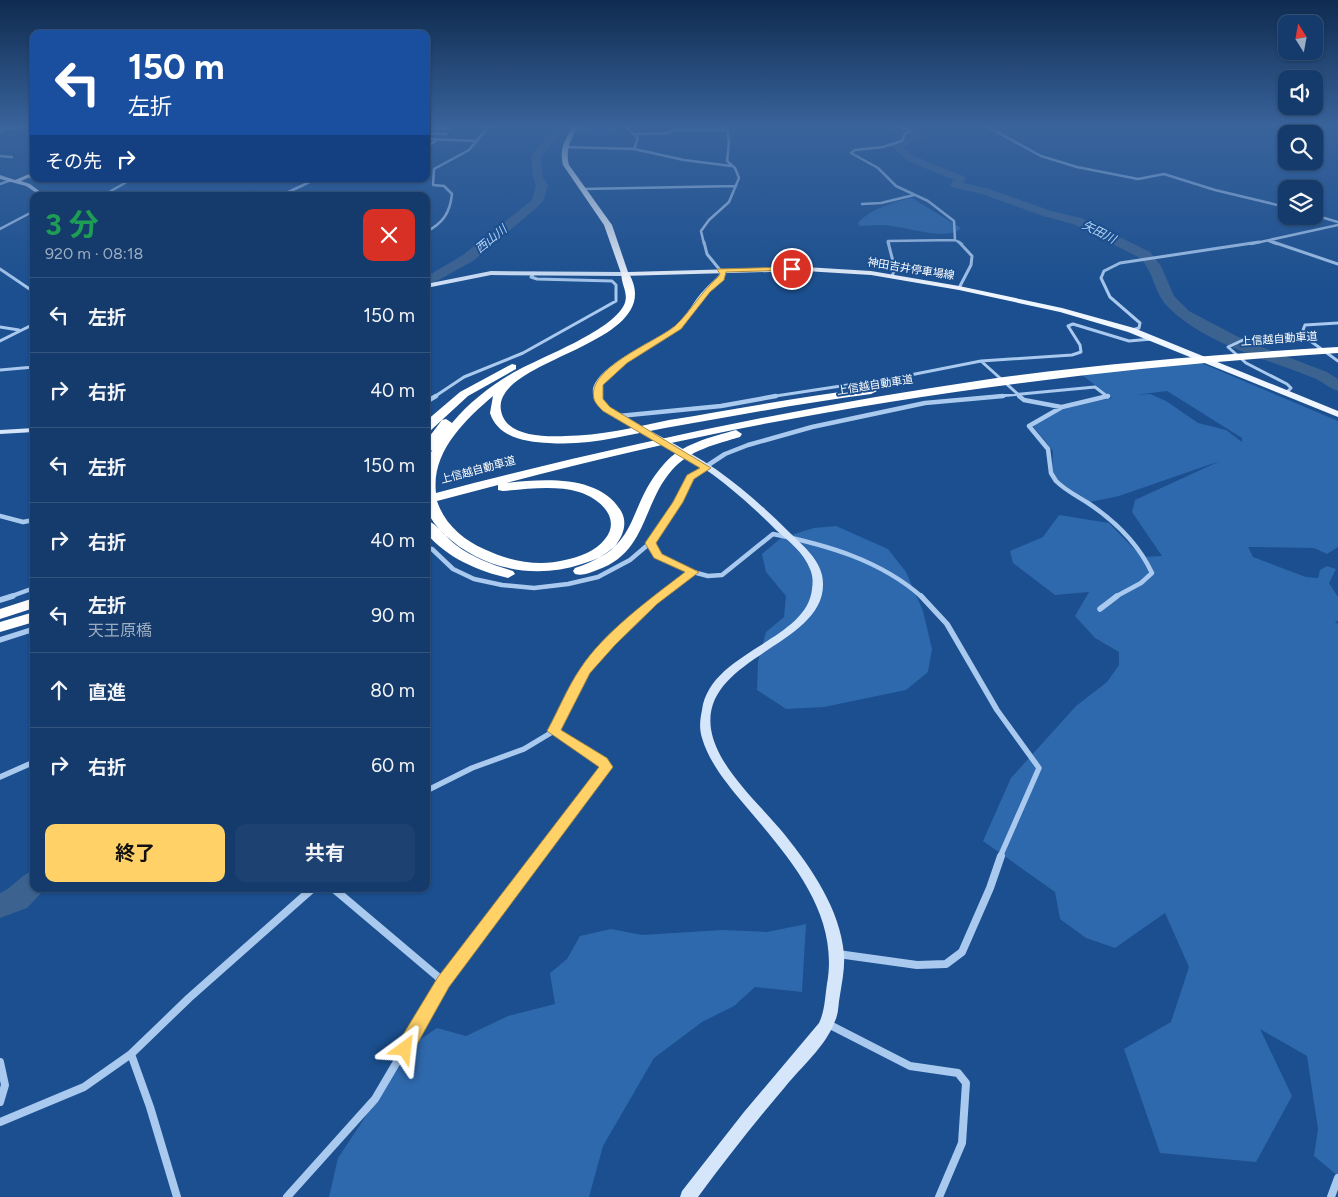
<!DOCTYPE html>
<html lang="ja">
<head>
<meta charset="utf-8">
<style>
	:root { --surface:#143b6b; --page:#1d4271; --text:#f1f3f6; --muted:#9dadc1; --line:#33557e; --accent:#ffd166 }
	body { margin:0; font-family:Figtree,"Noto Sans JP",sans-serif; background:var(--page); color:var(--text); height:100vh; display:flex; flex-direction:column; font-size:19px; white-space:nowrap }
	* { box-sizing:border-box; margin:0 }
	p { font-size:16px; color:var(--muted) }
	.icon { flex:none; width:28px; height:28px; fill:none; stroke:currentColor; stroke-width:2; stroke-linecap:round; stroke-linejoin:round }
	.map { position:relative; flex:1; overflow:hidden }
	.panel { position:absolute; left:30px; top:192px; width:400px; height:700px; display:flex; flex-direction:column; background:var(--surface); border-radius:10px; box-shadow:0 1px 4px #0004,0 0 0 1px var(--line) }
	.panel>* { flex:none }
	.top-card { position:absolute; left:30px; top:30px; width:400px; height:152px; border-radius:10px; box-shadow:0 1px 4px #0004,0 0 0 1px var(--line); background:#1a4fa0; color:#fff; overflow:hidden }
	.needle { width:32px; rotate:349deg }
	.controls { position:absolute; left:1278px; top:15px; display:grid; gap:10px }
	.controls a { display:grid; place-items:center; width:45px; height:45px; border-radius:10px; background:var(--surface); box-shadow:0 1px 4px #0004,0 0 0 1px var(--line); font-size:25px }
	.pin { position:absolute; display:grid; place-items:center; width:42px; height:42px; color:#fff; margin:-21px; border:2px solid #fff; border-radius:50%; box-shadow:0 1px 5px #0007 }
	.me { position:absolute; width:55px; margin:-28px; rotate:30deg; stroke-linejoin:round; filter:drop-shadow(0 0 4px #0008) }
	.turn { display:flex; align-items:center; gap:18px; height:105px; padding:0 15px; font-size:22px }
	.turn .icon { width:65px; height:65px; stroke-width:2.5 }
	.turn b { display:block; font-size:35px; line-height:42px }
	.then { display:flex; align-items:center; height:48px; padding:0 15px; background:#0003; gap:10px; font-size:19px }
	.round { display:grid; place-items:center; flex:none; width:52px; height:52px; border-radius:10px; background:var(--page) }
	.summary { display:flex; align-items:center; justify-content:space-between; height:85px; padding:0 15px }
	h1 { font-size:30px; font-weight:700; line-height:38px; color:#1e9e55 }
	.button { display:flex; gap:10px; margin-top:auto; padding:10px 15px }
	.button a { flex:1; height:58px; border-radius:10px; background:var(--accent); color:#111; font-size:20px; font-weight:700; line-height:58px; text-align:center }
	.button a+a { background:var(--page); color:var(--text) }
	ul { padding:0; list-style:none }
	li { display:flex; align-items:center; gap:15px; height:75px; padding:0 15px; border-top:1px solid var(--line) }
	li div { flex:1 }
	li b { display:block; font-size:19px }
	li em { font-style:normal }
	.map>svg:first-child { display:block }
	.green { fill:#2e69ad; fill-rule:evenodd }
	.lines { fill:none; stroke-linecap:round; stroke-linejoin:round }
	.river { fill:#3c6290; fill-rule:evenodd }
	.street-far4 { stroke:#a9c9ee; stroke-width:2.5 }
	.street-far3 { stroke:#a9c9ee; stroke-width:3 }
	.street-far2 { stroke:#a9c9ee; stroke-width:4.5 }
	.street-far1 { stroke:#a9c9ee; stroke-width:5.5 }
	.street { stroke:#a9c9ee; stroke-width:8 }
	.secondary { fill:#d6e6fa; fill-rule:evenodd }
	.primary { fill:#f0f6ff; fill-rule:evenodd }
	.highway { fill:#fff; fill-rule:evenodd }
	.route { fill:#ffd166; stroke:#a68842 }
	.labels { text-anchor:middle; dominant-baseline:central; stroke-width:4; stroke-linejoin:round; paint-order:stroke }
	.far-street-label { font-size:11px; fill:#fff; stroke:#1b4f8f }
	.far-water-label { font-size:12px; font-style:italic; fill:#b5d3f5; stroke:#1b4f8f }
</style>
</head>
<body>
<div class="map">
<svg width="1338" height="1197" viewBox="0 0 1338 1197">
	<rect width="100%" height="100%" fill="#1b4f8f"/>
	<path class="green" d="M593,126h32l-20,10 -28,-3 1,-5z
		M912,198l49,30c-13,15 -62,-4 -81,-3 -7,0 -13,1 -20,1l-2,-3c12,-14 37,-22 54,-25z
		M1199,362l139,59v126l-11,7 -13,-6 -66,-1 5,10 53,20 12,1 2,-8 7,-4 9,3 -7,14 9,14v24l-3,1 3,2v552l-24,-20 4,-27 -11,-73 -47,-27 32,67 -36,66 -96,-9 -36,-104 47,-27 18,-55 -24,-54 -50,35 -29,-10 -26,-19 -5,-27 -72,-51 28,-63 65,-72 31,-24 12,-17v-13l-24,-14 -20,-22 14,-24 -34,3 -42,-32 -3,-12 33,-14 16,-22 50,8 33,34 20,-1 -30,-44 3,-12 85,-39 -101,35 -29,6 -32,-21 -6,-8 1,-22 -20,-25 30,-18 49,-10 -30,-23zM1167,391l75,47v4l-16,-12 -28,-7 -32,-22 -16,-7 -15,1z
		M836,526l52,23 18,23 17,39 9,38 -4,23 -22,18 -82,17 -38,2 -29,-19 1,-29 8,-29 18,-15 2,-21 -20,-24 -4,-18 19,-16 33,-10z
		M806,924l-4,68 -47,-5 -21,19 -32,16 -48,36 -51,88 -14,51h-260l9,-39 26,-39 20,-37 25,-35 28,-19 29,8 42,-20 47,-12 -5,-31 17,-14 13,-23 31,-7 31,6 80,-5 45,2z"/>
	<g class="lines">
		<path class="river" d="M572,126h19l-30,10 -11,9 -9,11 2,21 5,9 -5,15 -8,8 -62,52 -47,26v-10l37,-22 69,-55 4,-14 -3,-9 -2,-21 17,-20z
			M879,126h15l29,8v4l-20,9 13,10 49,20 1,2 -3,4 26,6 62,22 30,7 69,34 11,14 13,30 15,15 57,30 81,31 11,7v12c-10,-3 -17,-11 -27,-14 -47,-19 -106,-33 -143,-70 -14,-14 -14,-35 -28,-49l-67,-34 -30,-8 -61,-22 -30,-7 -2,-2 4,-5 -46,-19 -17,-15 20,-10z
			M34,870v19h11l-1,1 -17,18 -27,10v-25c13,-5 20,-18 34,-23z"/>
		<path class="street-far4" d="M632,126l-4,3 10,9 -4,11
			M898,126l14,5
			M986,126l55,30 36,11 61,12 26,-5 51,16 71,17
			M426,128l24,1
			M0,129l34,-3
			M912,131l-7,3 -3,7 -19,6 -28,3 -4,3 27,15 18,18 32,15 26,20 1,19 7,4
			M426,133l20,1
			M633,134l37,-1 2,-3h56
			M426,139l51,2
			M31,141h3
			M426,147l11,-7
			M564,147l70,2 50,11 47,6
			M0,156l12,1
			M34,175l-4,2h4
			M0,184l11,-4
			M583,189l153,-3
			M102,196l30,-17
			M280,196l36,-17
			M862,204l19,-1 33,-8
			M1314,215l24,7
			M0,229l34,-18
			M426,232c17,-9 24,-19 26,-38l-8,-8 -11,-1 1,-16 35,-19 20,-24
			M1269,241l8,3
			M704,244l-3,-13 8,-11 20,-18 10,-24 -4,-10 -8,-7 2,-19 -2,-16
			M889,244l-1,-3 67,-1
			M1251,244l87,-19"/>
		<path class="street-far3" d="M704,242l3,12 13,16
			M888,242l7,27 -3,7
			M1273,242l65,22
			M0,269l34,23
			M959,288l12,-23 1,-9 -13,-14
			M1338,323l-33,2 -2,5 6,10 29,21
			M0,327l19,3
			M1132,330l7,-2 1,-5 -30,-26 -9,-19 3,-7 16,-8 139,-21
			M0,341l34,-17
			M981,361l40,36
			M0,370l34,-3
			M1286,393l5,-5 -4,-4 -41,-21 -18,-16 15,-7h66
			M434,397l30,-20 59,-24 93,-52v-16l-4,-4 -75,-2 -6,-2 3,-4
			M769,397l131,-20 81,-16 91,-6 9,-3 -1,-7 -12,-19 5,-2 56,17 23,-2
			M990,397l105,-10 13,10"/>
		<path class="street-far2" d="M1019,396l5,4 37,7
			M1108,396l-46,11 -33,19 19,23 3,24 5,8c9,9 21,15 32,22 27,18 50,40 64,70l-11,10 -26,14
			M426,402l10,-6
			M619,416l102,-10 55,-10
			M0,516l23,6 11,-2
			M650,543l8,13 35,16 15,4 14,-1 51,-41c54,11 107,26 149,63
			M426,548l6,1 21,20 21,10 28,6 32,3 34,-4 30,-7 32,-17 20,-17 28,-41 12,-25 35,-23 23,-9 64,-18 113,-24 78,-7
			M9,597l25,-9
			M660,597l33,-25"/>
		<path class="street-far1" d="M921,596l26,28 50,86 42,58 -39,89
			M0,600l13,-4
			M1100,609l17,-13
			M0,640l34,-11
			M0,777l34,-15
			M426,791l46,-23 52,-19 30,-18 31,-60 25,-29 52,-46
			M538,857l69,-90 -5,-6 -48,-30"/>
		<path class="street" d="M334,889l110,93
			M838,954l79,11 29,-1 16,-12 28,-64 11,-32
			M828,1024l82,42 48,7 8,10 -4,60 -23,54
			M131,1054l19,53 27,90
			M0,1062l5,23 -5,17
			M0,1122l84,-35 47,-33 58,-56 123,-109
			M287,1197l88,-98 69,-117 95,-126
			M1331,1197l7,-19"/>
		<path class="secondary" d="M34,172v3l-13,6 9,3 16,12h-5l-15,-10 -26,-7v-4l15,5z
			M718,269h4l4,5 -17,17 -29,37 -55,35 -19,16 -4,7 -1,7 1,6 7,8c35,22 73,39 108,63 25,18 49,39 71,61 12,12 30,26 34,44 14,70 -122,79 -111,154 6,39 50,76 74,106 27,34 55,74 59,119 1,14 -2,28 -4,41 -2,9 -1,18 -5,26 -9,25 -33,45 -50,66 -30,35 -59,72 -87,110h-18l2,-6 62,-79 75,-89c6,-12 6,-27 8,-39 13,-73 -41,-130 -84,-181 -16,-19 -34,-41 -41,-65 -3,-10 -2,-18 0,-28 8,-59 105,-69 110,-121 1,-7 1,-13 -2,-20 -6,-16 -21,-28 -34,-39 -20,-20 -41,-39 -64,-56 -34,-24 -73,-42 -109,-63 -4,-5 -9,-10 -10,-17 -4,-26 66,-54 83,-69 12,-10 18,-25 29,-36 4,-5 10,-9 14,-14z
			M491,271l134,1 3,2 -3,2 -134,-1 -65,13v-4z
			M34,428v4l-34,2v-4z"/>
		<path class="primary" d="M1,126h6l-7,7z
			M573,126h6c-8,13 -14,23 -10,39l43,60 16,47 177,-5 66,4 88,15 103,22 72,20 204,83v6l-210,-85 -68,-20 -101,-22 -88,-15 -66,-4 -183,5 -18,-51 -41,-60c-4,-16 2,-26 10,-39z"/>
		<path class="highway" d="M622,272h6c46,76 -151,86 -125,145 9,20 44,20 62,19 35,0 70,-9 104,-16 68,-11 134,-24 202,-32l6,3 -6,3c-69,9 -137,22 -206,34 -38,7 -76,18 -116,15 -23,-1 -51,-5 -59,-30l3,-17c-28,24 -62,56 -57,97 183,-48 367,-87 554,-114 115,-16 232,-25 348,-32v6c-281,18 -560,57 -832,130 37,-4 93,-9 115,28 7,12 2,25 -6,35 -9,10 -21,14 -33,18 -48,16 -101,5 -138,-30 -6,-6 -15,-16 -17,-25 -5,-14 -1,-46 5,-59l-6,4v-13l16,-21 4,-1 6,4c17,-20 37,-36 59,-49 27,-16 100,-42 113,-69 6,-12 -5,-23 -2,-33zM498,485v5l5,1c25,-2 52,-6 76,1 20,6 43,26 26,47 -9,12 -26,18 -40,21 -27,7 -56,1 -81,-11 -21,-9 -40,-26 -47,-48z
			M512,364l4,1v4l-48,27 -38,35 -4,1v-11l34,-29z
			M736,430l6,4 -2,3c-23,7 -51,13 -68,33 -30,34 -25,83 -75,100 -8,3 -14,6 -22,4l-2,-3 2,-3c69,-23 49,-59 89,-104 17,-20 47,-27 72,-34z
			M426,520c11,3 21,19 30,25 17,13 37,20 57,26l2,3 -7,4c-30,-7 -61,-20 -82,-45z
			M34,598v10l-34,11v-10z
			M34,612v10l-34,10v-10z"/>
	</g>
	<linearGradient id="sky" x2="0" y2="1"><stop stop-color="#0f2b4f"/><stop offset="0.43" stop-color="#39639b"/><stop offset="1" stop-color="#39639b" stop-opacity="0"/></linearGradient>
	<rect width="1338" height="293" fill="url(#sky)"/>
	<path class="route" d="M792,267l2,3 -68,2 -2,8 -14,12 -29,37 -54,34 -24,22v14l7,8 101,61 -17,11 -11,23 -27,41 6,11 37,18 -42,32 -42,41 -25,28 -29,57 46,28 6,9 -164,220 -38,68 -6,2 -7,-2 -2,-6 2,-6 40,-66 161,-210 -52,-36c11,-20 20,-43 33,-62 24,-37 70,-70 105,-97l-31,-14 -9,-15 28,-41 14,-27 13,-7 -97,-57c-3,-3 -8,-8 -9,-12 -8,-31 62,-57 81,-73 16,-15 27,-35 43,-49l2,-3 -3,-5z"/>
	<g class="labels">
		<g class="far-street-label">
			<text transform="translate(911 269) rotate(9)">神田吉井停車場線</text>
			<text transform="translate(1279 339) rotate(-4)">上信越自動車道</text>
			<text transform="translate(875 385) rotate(-9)">上信越自動車道</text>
			<text transform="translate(478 470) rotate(-15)">上信越自動車道</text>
		</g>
		<g class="far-water-label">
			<text transform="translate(1099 232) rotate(27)">矢田川</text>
			<text transform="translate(491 239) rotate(-39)">西山川</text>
		</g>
	</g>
</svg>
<div class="controls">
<a><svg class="needle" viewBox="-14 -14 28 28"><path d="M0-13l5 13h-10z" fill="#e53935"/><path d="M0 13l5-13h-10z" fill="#9dadc1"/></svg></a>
<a><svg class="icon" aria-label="sound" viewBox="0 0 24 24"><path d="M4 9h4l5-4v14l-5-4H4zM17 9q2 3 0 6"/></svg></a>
<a><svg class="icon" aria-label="search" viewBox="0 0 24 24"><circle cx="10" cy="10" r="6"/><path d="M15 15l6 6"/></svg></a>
<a><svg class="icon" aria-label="layers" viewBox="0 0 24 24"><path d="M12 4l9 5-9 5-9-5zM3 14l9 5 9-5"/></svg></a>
</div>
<div class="pin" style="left:792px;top:269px;background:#d93025"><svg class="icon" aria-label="arrive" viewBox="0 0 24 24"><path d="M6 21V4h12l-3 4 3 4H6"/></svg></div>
<svg class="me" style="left:405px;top:1049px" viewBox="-20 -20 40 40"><path d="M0-17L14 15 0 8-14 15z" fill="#ffd166" stroke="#fff" stroke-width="4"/></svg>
<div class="top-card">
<div class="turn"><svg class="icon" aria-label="left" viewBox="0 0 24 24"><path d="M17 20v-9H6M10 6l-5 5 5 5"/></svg><div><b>150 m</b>左折</div></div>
<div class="then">その先<svg class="icon" aria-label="right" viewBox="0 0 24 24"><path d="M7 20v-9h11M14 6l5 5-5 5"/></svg></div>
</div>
<section class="panel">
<div class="summary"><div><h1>3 分</h1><p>920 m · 08:18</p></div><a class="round" style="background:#d93025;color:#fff"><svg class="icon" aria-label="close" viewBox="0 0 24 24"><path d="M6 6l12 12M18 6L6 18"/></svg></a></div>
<ul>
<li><svg class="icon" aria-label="left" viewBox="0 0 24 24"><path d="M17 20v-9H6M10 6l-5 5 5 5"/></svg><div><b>左折</b></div><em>150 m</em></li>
<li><svg class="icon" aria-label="right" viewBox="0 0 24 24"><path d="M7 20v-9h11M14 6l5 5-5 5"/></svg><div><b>右折</b></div><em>40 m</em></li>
<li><svg class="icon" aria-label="left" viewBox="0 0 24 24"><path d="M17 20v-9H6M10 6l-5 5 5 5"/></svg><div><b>左折</b></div><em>150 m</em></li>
<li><svg class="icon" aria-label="right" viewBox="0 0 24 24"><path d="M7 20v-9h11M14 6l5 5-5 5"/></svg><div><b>右折</b></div><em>40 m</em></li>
<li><svg class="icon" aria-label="left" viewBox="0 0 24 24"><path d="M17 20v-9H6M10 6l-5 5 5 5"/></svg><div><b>左折</b><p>天王原橋</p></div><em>90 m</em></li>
<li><svg class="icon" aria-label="ahead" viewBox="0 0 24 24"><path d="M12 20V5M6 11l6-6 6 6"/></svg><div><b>直進</b></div><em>80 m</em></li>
<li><svg class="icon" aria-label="right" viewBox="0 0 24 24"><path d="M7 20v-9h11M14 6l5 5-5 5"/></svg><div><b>右折</b></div><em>60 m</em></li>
</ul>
<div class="button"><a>終了</a><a>共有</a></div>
</section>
</div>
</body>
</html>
